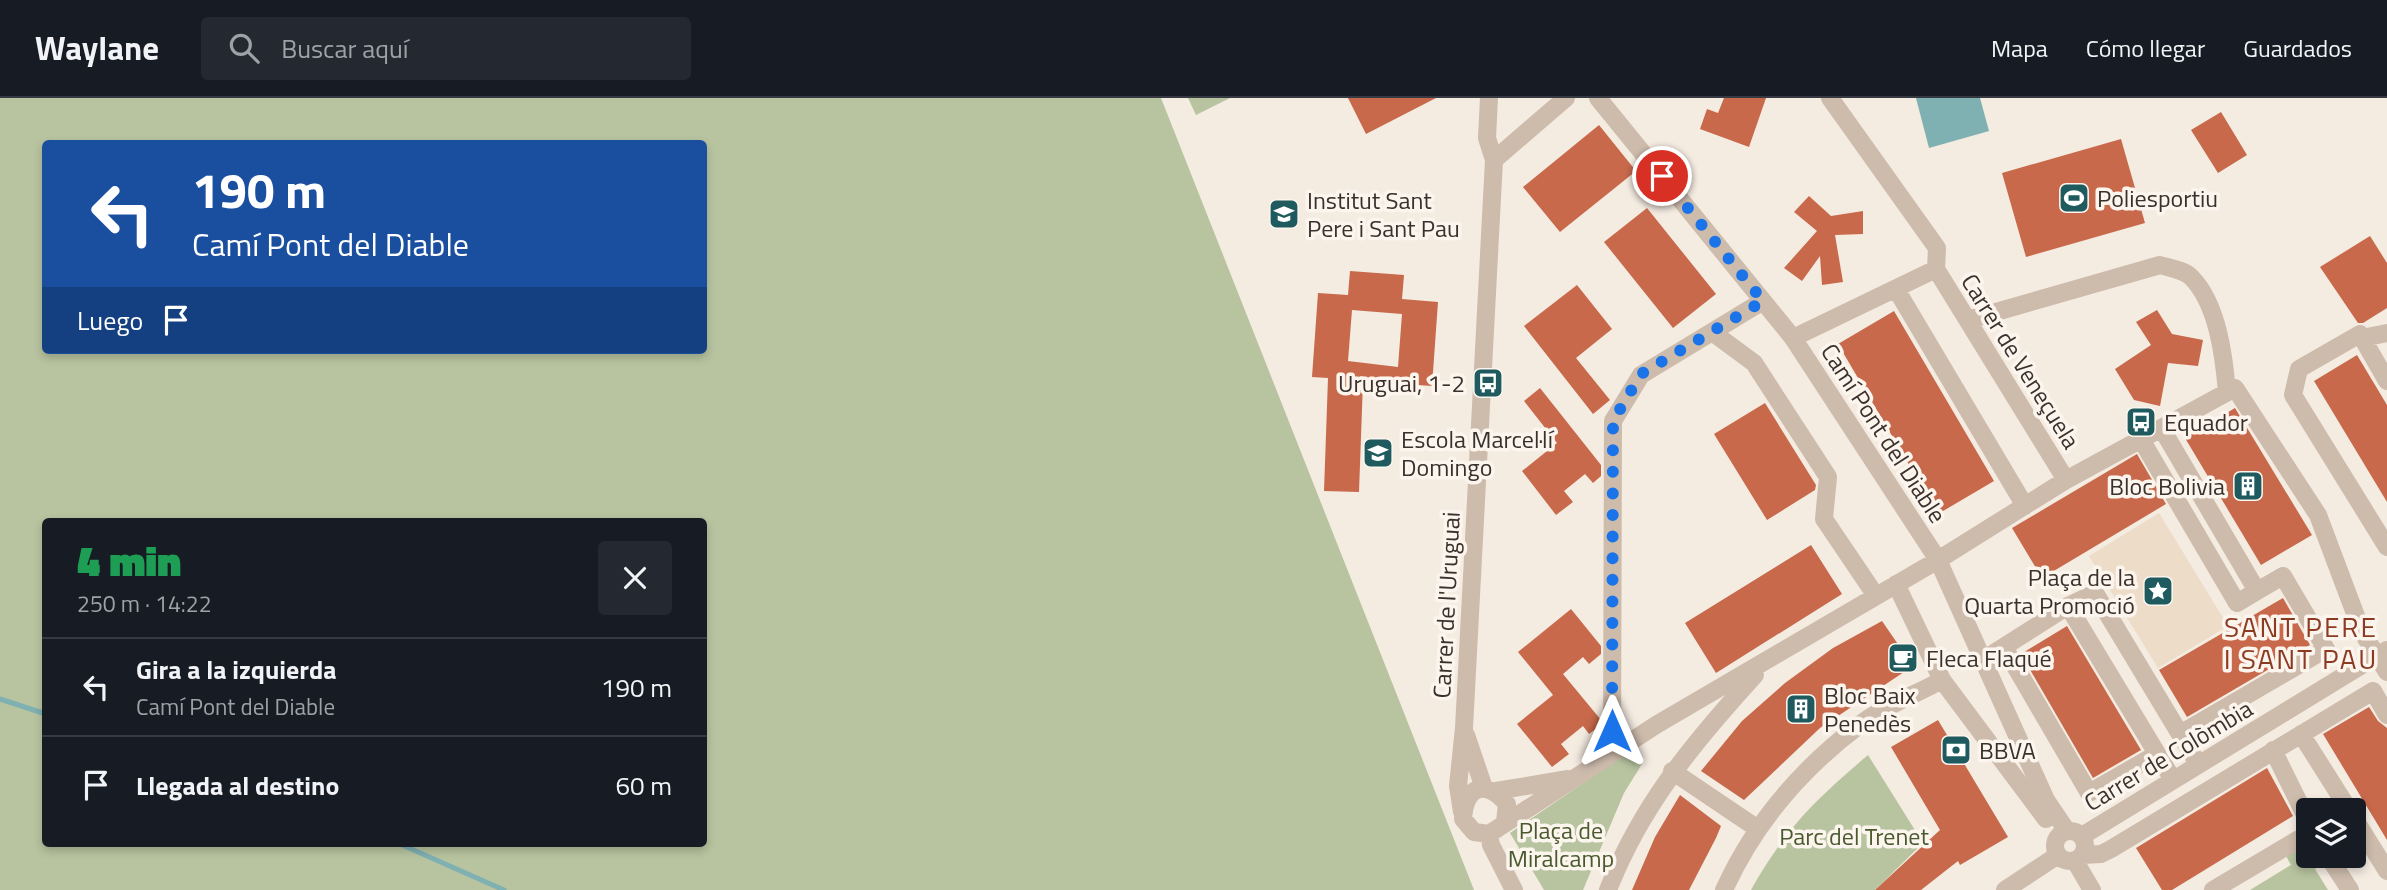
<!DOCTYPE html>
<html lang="es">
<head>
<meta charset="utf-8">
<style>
	:root { --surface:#171b24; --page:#242831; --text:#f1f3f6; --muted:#9ea1a6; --line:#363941 }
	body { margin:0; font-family:"Titillium Web",sans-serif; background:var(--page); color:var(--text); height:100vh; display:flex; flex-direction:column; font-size:26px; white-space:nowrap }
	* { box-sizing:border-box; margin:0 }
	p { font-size:23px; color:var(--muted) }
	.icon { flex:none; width:38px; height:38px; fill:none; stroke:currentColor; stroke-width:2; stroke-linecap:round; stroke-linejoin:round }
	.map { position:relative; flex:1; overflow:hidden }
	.details { position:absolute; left:42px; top:420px; width:665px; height:329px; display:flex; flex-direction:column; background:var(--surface); border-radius:7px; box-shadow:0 4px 10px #0003 }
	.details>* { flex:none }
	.hud { position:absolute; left:42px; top:42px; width:665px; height:214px; border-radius:7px; box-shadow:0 4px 10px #0003; background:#1a4fa0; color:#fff; overflow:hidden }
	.buttons { position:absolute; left:2296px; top:700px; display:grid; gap:14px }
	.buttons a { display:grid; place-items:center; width:70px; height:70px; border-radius:7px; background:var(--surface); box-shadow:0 4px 10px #0003; font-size:35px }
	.pin { position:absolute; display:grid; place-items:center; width:60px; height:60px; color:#fff; margin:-30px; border:4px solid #fff; border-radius:50%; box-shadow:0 2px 7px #0007 }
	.me { position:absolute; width:77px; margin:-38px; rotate:0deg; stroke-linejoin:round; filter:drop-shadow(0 0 5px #0008) }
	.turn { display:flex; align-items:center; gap:24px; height:147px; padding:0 35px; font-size:32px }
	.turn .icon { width:91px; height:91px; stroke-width:2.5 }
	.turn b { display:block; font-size:49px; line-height:60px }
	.then { display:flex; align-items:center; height:66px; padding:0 35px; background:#0003; gap:14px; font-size:26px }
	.round { display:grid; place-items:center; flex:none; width:74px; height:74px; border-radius:7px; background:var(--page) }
	.summary { display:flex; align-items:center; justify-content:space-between; height:119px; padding:0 35px }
	h1 { font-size:42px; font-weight:800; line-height:52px; color:#1e9e55 }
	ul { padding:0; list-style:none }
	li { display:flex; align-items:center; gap:21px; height:98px; padding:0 35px; border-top:2px solid var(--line) }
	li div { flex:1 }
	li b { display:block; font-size:26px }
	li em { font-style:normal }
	header { display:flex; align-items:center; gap:42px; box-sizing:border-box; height:98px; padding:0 35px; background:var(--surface); border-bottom:2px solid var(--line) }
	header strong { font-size:33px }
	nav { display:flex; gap:38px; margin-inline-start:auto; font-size:24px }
	.search { width:490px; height:63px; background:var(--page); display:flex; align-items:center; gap:18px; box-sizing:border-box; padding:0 24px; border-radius:7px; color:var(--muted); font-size:26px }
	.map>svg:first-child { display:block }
	.green { fill:#b8c4a0; fill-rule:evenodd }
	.plaza { fill:#ecdcc8 }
	.water { fill:#7fb0b2 }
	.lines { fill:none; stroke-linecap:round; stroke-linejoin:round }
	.stream { stroke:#7fb0b2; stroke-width:5 }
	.building { fill:#c8694b; fill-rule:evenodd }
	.minor { stroke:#cdbbac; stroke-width:18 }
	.minor-bridge { stroke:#cdbbac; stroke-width:18 }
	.route { stroke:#1a73e8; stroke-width:12; stroke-dasharray:0 21.6 }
	.labels { text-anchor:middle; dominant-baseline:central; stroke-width:7; stroke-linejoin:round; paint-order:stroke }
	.poi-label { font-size:24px; fill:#3b302b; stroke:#fbf5ee; text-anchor:start }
	.street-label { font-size:24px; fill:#3b302b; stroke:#fbf5ee }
	.park-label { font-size:24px; fill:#4a5a2e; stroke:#fbf5ee }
	.quarter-label { font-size:28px; letter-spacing:2px; fill:#8c3b22; stroke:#fbf5ee }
</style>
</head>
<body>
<header>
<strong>Waylane</strong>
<div class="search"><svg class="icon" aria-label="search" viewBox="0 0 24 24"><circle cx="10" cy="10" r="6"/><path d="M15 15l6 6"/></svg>Buscar aquí</div>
<nav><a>Mapa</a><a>Cómo llegar</a><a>Guardados</a></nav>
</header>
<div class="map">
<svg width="2387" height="792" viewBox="0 0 2387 792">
	<rect width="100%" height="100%" fill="#f4ebe1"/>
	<path class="green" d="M0,0h1161l313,792h-1474zM46,46h658v206h-658zM46,424h658v322h-658z
		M1188,0h42l-34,17z
		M1633,651l9,15 -18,29 -41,97h-39l-34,-57z
		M1868,657l55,88 -48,47h-124c36,-63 62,-88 117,-135z
		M2298,752l10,2v4h11l7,6 -11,7 13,21h-78l41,-25 -5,-9z"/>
	<path class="plaza" d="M2159,415l69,113 -70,42 -69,-112z"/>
	<path class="water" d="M1916,0h64l9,33 -60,17z"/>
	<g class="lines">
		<path class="stream" d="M0,601l46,15
			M400,746l104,46"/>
	</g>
	<path class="building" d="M1348,0h88l-70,36z
		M1724,0h42l-17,49 -49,-18 7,-20 11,4z
		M2221,14l26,43 -29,18 -27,-43z
		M1599,27l37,46 -76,61 -37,-45z
		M2121,41l24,84 -119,34 -24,-84z
		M1809,98l22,20 32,-5v23l-28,1 8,47 -21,3 -2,-29 -18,25 -18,-13 33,-37 -23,-19z
		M1647,110l69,86 -43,34 -69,-86z
		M2370,138l17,27v45l-24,15h-5l-38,-56z
		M1350,173l54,4 -2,24 36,3 -6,84 -69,-5 -4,111 -35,-1 4,-113 -16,-1 6,-84 30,2zM1352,212l50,4 -4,53 -50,-6z
		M1577,187l35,44 -36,29 34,42 -17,14 -69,-88z
		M2157,212l15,24 31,6 -5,26 -30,-3 -8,43 -26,-6 -19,-31 36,-24 -15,-23z
		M1894,213l100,170 -56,33 -100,-170z
		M2357,257l30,50v97l-73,-121z
		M1540,290l61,77v11l-8,7 -8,-9 -21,17 9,11 -17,13 -34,-44 35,-28 -33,-42z
		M1765,305l51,82 -1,5 -48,30 -53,-86z
		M2235,310l77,127 -51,30 -76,-127z
		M2137,356l29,50 -124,74 -30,-50z
		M1811,447l31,49 -126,79 -31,-50z
		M2283,500l27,47 -123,72 -28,-47z
		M1571,511l30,37v8l-12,10 -6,-7 -20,17 38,46v5l-12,9 -6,-8 -22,18 8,10 -17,13 -35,-43 36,-29 -35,-43z
		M1882,523l31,45 -93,62 -76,72 -43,-29 41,-50 43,-38 48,-35z
		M2067,528l74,124 -48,28 -72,-124z
		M2369,609l9,14 9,7v112l-64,-106z
		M1938,622l70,117 -48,28 -2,-4 -37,29h-46l65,-60 -49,-83z
		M2267,670l26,48 -121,74h-10l-26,-42z
		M1680,697l41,31 -5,12 -27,52h-57l23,-53z"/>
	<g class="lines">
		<path class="minor" d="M1489,0l-2,40 7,22
			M1598,0l195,240 145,222 108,240 21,31
			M1830,0l107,150 -1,21
			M1896,191l129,217
			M1968,222l192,-55c10,3 24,5 31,12 27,27 33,80 36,115
			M1712,234l42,31 74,114 -4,42 52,77
			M1793,240l143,-69 130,211
			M2362,240l25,-5
			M2387,283l-27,-47 -61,35 -6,26 94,152
			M2142,343l95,162 20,-12 -95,-162
			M1896,486l46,96 104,139
			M2068,508l105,174
			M2004,549l85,146 68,-39
			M1983,562l85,-54 27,-13 103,171
			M2180,636l146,-85 -43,-73 -26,15
			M2301,636l48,76
			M1466,637l18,53
			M2273,652l35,71
			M1612,655l1,-332 28,-46 122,-74
			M1672,673l86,58
			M1496,693l72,-12
			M1462,714l-4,-26 6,-58 30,-568 72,-62
			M2354,720l33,53
			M1505,724l2,-18c-21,-25 -42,-19 -44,15l11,13 15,2 167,-109 282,-165 128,-80 169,-92 83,127 44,117 25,40
			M2055 748a15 15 0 1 1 30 0a15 15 0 1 1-30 0Z
			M1489,736l2,11 23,45
			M2082,738l270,-165
			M2083,757l18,-1 10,-5 262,-158 14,24
			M2328,758l22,34
			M2075,763l17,29
			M1608,792c33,-85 87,-149 147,-215
			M1724,792c30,-66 76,-120 134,-164 24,-19 57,-31 84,-46
			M2005,792l53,-35
			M2213,792l86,-51 9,-1"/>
		<path class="minor-bridge" d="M2352,573l35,-21"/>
	</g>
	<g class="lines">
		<path class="route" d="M1612,633l1,-310 28,-47 122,-73 -101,-125"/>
	</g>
	<defs>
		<g id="stadium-square" transform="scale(1.575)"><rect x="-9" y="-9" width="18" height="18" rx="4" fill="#1f5a5e" stroke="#fbf5ee"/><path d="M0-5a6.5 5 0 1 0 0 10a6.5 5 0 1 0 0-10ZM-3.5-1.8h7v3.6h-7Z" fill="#fff"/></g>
		<g id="school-square" transform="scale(1.575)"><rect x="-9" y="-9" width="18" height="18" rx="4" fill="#1f5a5e" stroke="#fbf5ee"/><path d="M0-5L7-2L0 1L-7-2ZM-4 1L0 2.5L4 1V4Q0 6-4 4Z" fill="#fff"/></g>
		<g id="bus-square" transform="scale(1.575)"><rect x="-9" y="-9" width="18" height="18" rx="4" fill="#1f5a5e" stroke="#fbf5ee"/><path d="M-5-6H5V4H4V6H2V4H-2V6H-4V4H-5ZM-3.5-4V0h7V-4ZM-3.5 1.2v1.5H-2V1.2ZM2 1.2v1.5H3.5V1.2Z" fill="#fff"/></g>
		<g id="building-square" transform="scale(1.575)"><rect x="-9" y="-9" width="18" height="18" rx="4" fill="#1f5a5e" stroke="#fbf5ee"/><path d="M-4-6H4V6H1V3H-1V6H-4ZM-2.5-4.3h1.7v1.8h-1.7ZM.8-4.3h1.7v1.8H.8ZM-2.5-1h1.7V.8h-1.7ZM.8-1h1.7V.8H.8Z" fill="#fff"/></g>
		<g id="sight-square" transform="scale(1.575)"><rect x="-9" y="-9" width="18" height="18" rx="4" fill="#1f5a5e" stroke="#fbf5ee"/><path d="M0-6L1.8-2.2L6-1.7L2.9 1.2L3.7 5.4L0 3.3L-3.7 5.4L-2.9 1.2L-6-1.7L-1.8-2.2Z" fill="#fff"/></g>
		<g id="cafe-square" transform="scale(1.575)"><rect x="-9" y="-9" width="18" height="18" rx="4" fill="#1f5a5e" stroke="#fbf5ee"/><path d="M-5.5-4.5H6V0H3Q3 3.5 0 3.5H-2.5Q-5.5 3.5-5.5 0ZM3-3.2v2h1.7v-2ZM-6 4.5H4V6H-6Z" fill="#fff"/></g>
		<g id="bank-square" transform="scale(1.575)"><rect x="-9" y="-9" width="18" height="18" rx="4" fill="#1f5a5e" stroke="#fbf5ee"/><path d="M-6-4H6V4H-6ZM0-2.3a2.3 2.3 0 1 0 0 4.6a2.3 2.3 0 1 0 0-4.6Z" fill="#fff"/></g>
	</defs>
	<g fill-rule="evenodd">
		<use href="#stadium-square" x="2074" y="100"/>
		<use href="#school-square" x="1284" y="116"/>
		<use href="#bus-square" x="1488" y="285"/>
		<use href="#bus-square" x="2141" y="324"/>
		<use href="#school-square" x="1378" y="355"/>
		<use href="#building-square" x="2248" y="388"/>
		<use href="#sight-square" x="2158" y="493"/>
		<use href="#cafe-square" x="1903" y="560"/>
		<use href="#building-square" x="1801" y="611"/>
		<use href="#bank-square" x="1956" y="652"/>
	</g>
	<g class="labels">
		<g class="poi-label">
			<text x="2097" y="100">Poliesportiu</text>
			<text x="1307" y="102">Institut Sant<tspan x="1307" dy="28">Pere i Sant Pau</tspan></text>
			<text x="1465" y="285" text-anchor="end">Uruguai, 1-2</text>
			<text x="2164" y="324">Equador</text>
			<text x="1401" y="341">Escola Marcel·lí<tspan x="1401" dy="28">Domingo</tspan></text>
			<text x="2225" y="388" text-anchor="end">Bloc Bolivia</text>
			<text x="2135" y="479" text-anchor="end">Plaça de la<tspan x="2135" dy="28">Quarta Promoció</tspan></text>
			<text x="1926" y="560">Fleca Flaqué</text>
			<text x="1824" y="597">Bloc Baix<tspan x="1824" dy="28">Penedès</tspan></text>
			<text x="1979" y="652">BBVA</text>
		</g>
		<g class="street-label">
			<text transform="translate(2021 263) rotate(58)">Carrer de Veneçuela</text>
			<text transform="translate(1884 335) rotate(57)">Camí Pont del Diable</text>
			<text transform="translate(1446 507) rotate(-87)">Carrer de l'Uruguai</text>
			<text transform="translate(2168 657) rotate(-31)">Carrer de Colòmbia</text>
		</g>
		<g class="park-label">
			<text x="1561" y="732">Plaça de<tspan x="1561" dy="28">Miralcamp</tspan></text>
			<text x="1854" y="738">Parc del Trenet</text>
		</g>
		<g class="quarter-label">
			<text x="2301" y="528">SANT PERE<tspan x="2301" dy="32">I SANT PAU</tspan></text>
		</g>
	</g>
</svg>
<div class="buttons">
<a><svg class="icon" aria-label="layers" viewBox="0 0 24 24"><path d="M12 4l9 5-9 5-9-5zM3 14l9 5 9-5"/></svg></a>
</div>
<div class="pin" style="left:1662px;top:78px;background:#d93025"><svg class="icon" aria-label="arrive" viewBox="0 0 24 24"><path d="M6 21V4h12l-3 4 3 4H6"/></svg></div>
<svg class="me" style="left:1612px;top:633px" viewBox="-20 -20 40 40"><path d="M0-17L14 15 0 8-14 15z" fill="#1a73e8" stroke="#fff" stroke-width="4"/></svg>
<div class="hud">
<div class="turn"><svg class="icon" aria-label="left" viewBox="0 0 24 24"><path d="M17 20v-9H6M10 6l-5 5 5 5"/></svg><div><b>190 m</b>Camí Pont del Diable</div></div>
<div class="then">Luego<svg class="icon" aria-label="arrive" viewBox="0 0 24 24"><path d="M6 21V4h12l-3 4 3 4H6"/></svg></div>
</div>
<section class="details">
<div class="summary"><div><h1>4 min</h1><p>250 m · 14:22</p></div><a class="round"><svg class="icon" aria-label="close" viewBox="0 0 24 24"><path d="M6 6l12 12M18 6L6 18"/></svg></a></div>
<ul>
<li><svg class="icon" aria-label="left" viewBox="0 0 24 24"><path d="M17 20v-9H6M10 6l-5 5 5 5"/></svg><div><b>Gira a la izquierda</b><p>Camí Pont del Diable</p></div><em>190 m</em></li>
<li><svg class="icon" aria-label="arrive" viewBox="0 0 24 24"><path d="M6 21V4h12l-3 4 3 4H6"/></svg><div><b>Llegada al destino</b></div><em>60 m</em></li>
</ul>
</section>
</div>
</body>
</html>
